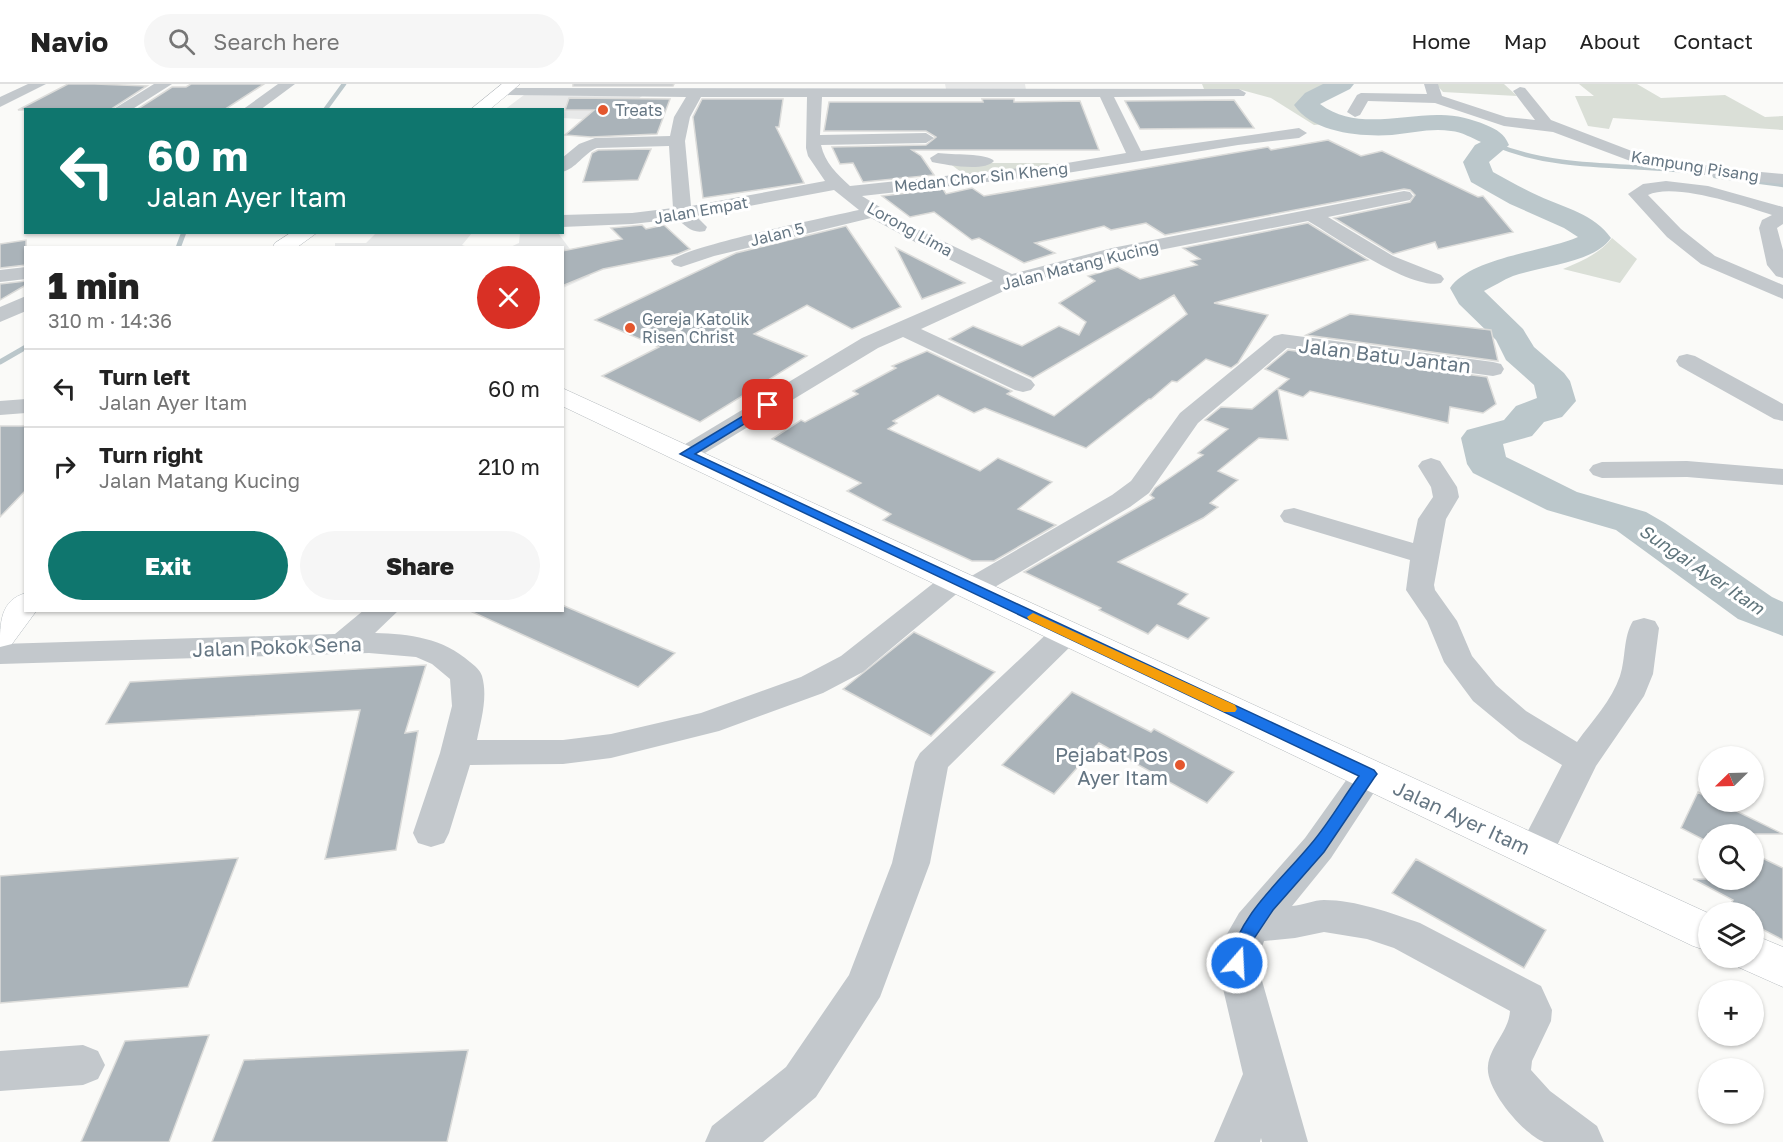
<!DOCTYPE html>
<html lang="en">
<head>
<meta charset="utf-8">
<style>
	:root { --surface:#fff; --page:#f6f6f6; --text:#222; --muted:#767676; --line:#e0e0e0; --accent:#0f766e }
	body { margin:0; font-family:"Golos Text",sans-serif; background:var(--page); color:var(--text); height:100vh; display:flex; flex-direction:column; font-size:22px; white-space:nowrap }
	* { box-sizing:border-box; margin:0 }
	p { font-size:20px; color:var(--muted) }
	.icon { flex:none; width:33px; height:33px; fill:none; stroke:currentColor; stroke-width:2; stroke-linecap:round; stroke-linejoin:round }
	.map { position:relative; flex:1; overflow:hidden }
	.panel { position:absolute; left:24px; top:162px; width:540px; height:366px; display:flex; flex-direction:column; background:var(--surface); border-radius:0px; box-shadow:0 2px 4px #0004 }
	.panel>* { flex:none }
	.guide { position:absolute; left:24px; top:24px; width:540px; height:126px; border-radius:0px; box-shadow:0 2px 4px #0004; background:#0f766e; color:#fff; overflow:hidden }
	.needle { width:39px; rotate:247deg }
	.controls { position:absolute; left:1698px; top:662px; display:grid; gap:12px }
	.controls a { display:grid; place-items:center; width:66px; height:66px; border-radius:50%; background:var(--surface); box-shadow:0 2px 4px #0004; font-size:30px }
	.pin { position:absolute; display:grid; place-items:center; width:51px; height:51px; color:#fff; margin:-26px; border-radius:12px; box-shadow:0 3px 9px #0006 }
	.me { position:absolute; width:66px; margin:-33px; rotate:19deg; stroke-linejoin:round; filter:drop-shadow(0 0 4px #0008) }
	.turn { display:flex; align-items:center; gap:21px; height:126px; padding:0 24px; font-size:27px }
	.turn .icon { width:78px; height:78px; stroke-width:2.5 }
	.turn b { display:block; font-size:42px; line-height:51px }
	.round { display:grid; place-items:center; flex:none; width:63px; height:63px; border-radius:32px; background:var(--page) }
	.summary { display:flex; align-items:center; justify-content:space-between; height:102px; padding:0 24px }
	h1 { font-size:36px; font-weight:800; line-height:45px }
	.action { display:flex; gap:12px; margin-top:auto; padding:12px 24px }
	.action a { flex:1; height:69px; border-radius:36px; background:var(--accent); color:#fff; font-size:24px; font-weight:800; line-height:69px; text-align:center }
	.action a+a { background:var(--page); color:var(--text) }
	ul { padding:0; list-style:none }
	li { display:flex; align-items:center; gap:18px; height:78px; padding:0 24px; border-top:2px solid var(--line) }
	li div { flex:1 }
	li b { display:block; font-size:22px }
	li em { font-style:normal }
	header { display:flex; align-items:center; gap:36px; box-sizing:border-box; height:84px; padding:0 30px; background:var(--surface); border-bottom:2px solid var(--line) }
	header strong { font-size:28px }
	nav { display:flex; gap:33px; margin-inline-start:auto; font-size:21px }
	.search { width:420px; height:54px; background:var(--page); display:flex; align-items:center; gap:15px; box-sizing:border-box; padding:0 21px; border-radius:33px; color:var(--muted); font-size:22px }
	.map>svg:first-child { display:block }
	.built { fill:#e8e9e9 }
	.green { fill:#dadfd7 }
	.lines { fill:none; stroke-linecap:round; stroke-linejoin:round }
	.stream-far1 { stroke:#bbc7cb; stroke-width:4.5 }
	.stream { stroke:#bbc7cb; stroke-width:5 }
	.river { fill:#bbc7cb; fill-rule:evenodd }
	.building { fill:#aab3b9; stroke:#dcdcda; stroke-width:1.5 }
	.secondary-casing { stroke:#b3babf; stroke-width:1 }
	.primary-casing { stroke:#b5babe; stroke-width:1 }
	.street { fill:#c3c8cc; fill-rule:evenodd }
	.secondary { fill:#fff; fill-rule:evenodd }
	.primary { fill:#fff; fill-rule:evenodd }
	.route { fill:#1a73e8; stroke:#114b97; stroke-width:1.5 }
	.slow { fill:#f59e0b }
	.poi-dot { fill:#e4572e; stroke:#fff; stroke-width:2 }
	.labels { text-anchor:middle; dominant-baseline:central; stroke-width:6; stroke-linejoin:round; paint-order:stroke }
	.far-poi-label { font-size:16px; fill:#657683; stroke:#fff; text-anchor:start }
	.far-street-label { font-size:16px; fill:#657683; stroke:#fff }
	.far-water-label { font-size:18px; font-style:italic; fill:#60757c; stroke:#fff }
	.street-label { font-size:20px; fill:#657683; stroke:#fff }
	.poi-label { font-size:20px; fill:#657683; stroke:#fff; text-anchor:end }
</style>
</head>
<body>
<header>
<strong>Navio</strong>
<div class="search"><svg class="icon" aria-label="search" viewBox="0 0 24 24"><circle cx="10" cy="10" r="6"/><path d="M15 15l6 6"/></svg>Search here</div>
<nav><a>Home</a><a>Map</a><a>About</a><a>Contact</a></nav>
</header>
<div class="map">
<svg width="1783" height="1058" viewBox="0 0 1783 1058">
	<rect width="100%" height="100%" fill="#fafaf8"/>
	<path class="built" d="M945,0h80l1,6 -80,-1z
		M524,11l118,1 -32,25 -47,-3 -1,-8h-58z
		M377,148h95v1l-10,12 6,2h-133v-4h31z
		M520,149h38l32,43 -27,12 -1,-40h-54l11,-5z"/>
	<path class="green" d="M1202,0h123l-20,10 -5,10 1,5 34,14 -21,2 -43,-27 -33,-9h-34z
		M1436,0h68l13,12 -74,-4z
		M1579,0h58l24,14 64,-3 40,22 18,-1v14l-170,-12 -4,11 -21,-3 -13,-30h19z
		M949,79h99l5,2 -96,13 -6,-4 10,-2z
		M1612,154l25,21 -17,24 -57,-14c19,-8 36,-15 49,-31z"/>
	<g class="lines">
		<path class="stream-far1" d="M325,26l19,-26
			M1496,61c61,25 128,19 192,26
			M1715,92l68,9"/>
		<path class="stream" d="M178,164l6,-16
			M0,278l26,-15"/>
		<path class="river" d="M1323,0h31l-4,5 -30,15c36,27 81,10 121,11 15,0 31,4 45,10 11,5 18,8 23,20l-20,17 4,10c15,8 30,17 46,24 26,12 55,18 72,42 -17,25 -70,28 -98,38 -10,4 -19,10 -29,15l39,38 11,18 30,26 6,8 6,20 -14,16 -18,5 -12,14 -29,8 3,13 71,35 69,20 19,11 107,74 11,5v34l-45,-17 -122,-89 -69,-20 -74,-37 -6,-9 -6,-26 6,-8 37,-10 12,-14 21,-8 -3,-13 -28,-25 -10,-20 -37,-36 -9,-16c21,-31 94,-36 128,-51l-14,-9 -54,-24 -39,-22 -8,-20 12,-17 6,-3c-9,-4 -19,-10 -30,-11 -20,-3 -39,2 -59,4 -31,2 -79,-2 -98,-30l11,-12z"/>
	</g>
	<path class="building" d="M68,0h27l52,2 -37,24h-92z
		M191,0h73l-40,26h-88l36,-23h14z
		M573,0h101l-1,2h-100z
		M569,14l101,1 -13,35 -66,3 -26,-2 29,-25h-29z
		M702,15h81l-4,28h-3l28,56 -101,15 -10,-81z
		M982,15h32v3l66,-1 19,49h-187l9,6 13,19 -71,7 -10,-19 -13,1 -8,-17 94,-2 10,-8 -10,-6h-102l5,-29h154z
		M1234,16l20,28 -114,1 -15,-28z
		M1328,56l33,16 21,-5 96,46 5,-1 30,36 -75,17 -3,-7 -42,12 -59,-36 76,-16 5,-7 -5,-5 -6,-1 -239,46 -19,-12 -35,7 -7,-4 -69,17 20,10 -31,10 -45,-25 -7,2 -38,-28 -24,5 -28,-21 61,-7 3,5 26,-6 12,8 284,-49 3,3z
		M651,65l-13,31 -55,2 9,-29 6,-3z
		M1308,139l60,37 -154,43 54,12 -30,48 -7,5 -25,-9 -29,23 -5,-1 -21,18h-2l-63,49 -101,-40 -11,5 -36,-18 -45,26 4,2 -9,6 92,42 18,-13 54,24 -34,27 38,16 -62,36h-22l-89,-41 8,-6 -44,-23 14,-8 -89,-44 29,-19 4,2 53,-28 -5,-3 43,-23 -4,-2 35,-15 85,40 -5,3 47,22 133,-102 -13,-19 -141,83 -84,-39 24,-13 49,20 37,-20 20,9 7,-13 -27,-19 36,-22 -7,-5 30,-9 22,12 57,-14 -6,-4 9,-2 -17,-11z
		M642,141l4,4 18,-4 26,24 -12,5 -75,15 -41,17v-35l60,-12 -11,-11z
		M846,142l55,81 -49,22 -45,-24 -53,29 53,22 -107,66 -98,-46 57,-29 -64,-27 141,-67z
		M26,156v25l-26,3v-24z
		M896,164l69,35 -43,16z
		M26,197v4l-26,15v-16z
		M1350,230l141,16 7,31 -192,-26z
		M1288,266l199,27 9,27 -13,9 -33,-6 -2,16 -138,-32 -7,6 -25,-8 10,51 -29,-2 -41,33 20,9 -28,23 8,4 -15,11 -85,44 70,32 -10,10 31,14 -21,21 -31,-14 -9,9 -49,-24 2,-2 -77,-36 130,-74 -4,-3 5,-7 48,-33 -5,-2 30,-24 -23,-9 16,-13 31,2 37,-30 -24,-10z
		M0,342h26v64l-26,27z
		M562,521l113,48 -37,34 -170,-77h94z
		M914,548l81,40 -64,64 -88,-47z
		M426,581l-21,68 13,-2 -22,119 -71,9 35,-149 -254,14 24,-42z
		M1072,608l79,40 3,-3 80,43 -27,31 -108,-60 -45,51 -52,-29z
		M1698,708l10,6v3h8l67,33h-75v8l-27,-14z
		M1754,770l29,14v72l-29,-15v-13h-28l7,-12 -40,-21h61z
		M238,774l-50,129 -188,16v-127z
		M1416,775l130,71 -22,38 -132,-75z
		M209,951l-40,107h-88l44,-101z
		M468,966l-21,92h-235l32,-82z"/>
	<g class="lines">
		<g class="secondary-casing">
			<path id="secondary" d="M26,509v17h11l-25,34 -12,3c0,-24 0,-47 26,-54z"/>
		</g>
		<g class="primary-casing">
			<path id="primary" d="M502,0h18l-31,26h-19z
				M292,148h26l-22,16h-24l3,-5z
				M562,304l1146,525v38l-15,-5 -1131,-540z
				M1754,851l29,12v40l-45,-20 -5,-10h21z"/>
		</g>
		<path class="street" d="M28,0h18l-46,23v-10z
			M154,0h18l-41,26h-19z
			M278,0h17l-35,26h-18z
			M1424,0h14l4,12 64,21 29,3 -22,-29 7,-4 5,1 26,32 86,33 91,16 55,5v10l-55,-5 -95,-17 -80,-30 -49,-6 -69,-23 -67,-2 -8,14 -5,2 -8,-5 10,-17 4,-2 66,1z
			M503,4l736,1 7,4 -2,3 -130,1 27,54 158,-23 8,5 -8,5 -61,7 -171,28 -205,23 47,29 103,49 100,-26 292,-57 6,1 3,4 -3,4 -82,17 65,39 48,19 3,4 -3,4c-30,8 -105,-46 -133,-62l-194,38 -97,26 -96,44 110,51 4,5 -4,5 -8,2 -8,-2 -112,-53 -25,11 -183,111 -9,3 -9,-3 -4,-5 4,-5 185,-111 131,-57 -67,-33 -55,-30 -157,38 -33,11 -7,-2 -3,-4c10,-14 161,-45 188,-51l-25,-20 -138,26 11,11 -2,4c-13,3 -19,-5 -28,-12l-45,5 -70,3v-12l70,-2 41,-5 -4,-62 -72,2c-13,5 -21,21 -35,24v-14l17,-14 16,-6 75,-2 4,-19 12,-20 -188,-2 -2,-3zM701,13h106l-1,51 2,8 17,25 -134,25 -6,-65 5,-24zM822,13h278l26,56 -59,10 -217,23c-13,-12 -25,-23 -29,-41l105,-2 8,-5 -8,-5 -106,2z
			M938,69c13,2 50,0 56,8 -9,11 -48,4 -62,1l-2,-4z
			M1666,97l42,5 75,21v17l-6,4 6,22v28l-7,-2 -9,-11 -8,-37 3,-8 10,-5c-27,-9 -98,-33 -124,-20l33,34 34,27 68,29v14l-82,-35 -34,-27 -39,-43 15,-10z
			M26,183v12l-26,3v-12z
			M26,212v15l-26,11v-15z
			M1282,250l211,28 8,2 3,5 -3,5 -8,2 -206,-28 -89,75 -49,70 -19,14 -147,87 -10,3 -10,-3 -3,-3 -97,81 -40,21 -104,38 -108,27 -48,6 -93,1 -21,68 -5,10 -13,4 -13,-4 -5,-10 27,-80 12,-47 -2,-27 -18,-15 -16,-7 -47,-4 -369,11v-20l335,-10 29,-24h35l-24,23c35,1 68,5 95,29 5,4 10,8 12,14 6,21 -1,44 -5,64h86l48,-6 90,-21 100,-36 40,-21 104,-82 10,-3 10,3 3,4 144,-83 19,-14 49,-68 94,-77z
			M1687,270l8,2 88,48v17l-9,-2 -95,-53 -3,-5 3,-5z
			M26,315v14l-26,2v-14z
			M1431,374l9,3 17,26 2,10 -13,22 -12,66 1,5 22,31 15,35 24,29 30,26 51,31c15,-21 35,-42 43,-66 6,-18 3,-39 13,-55l11,-3 11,3 4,7 -6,46 -9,22 -48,70 -47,96 -13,5 -13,-5 -6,-10 45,-87 -43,-26 -46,-38 -29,-39 -17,-41 -21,-31 4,-30 -126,-38 -4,-6 4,-6 10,-2 119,35 5,-24 15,-22 -2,-10 -13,-21 4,-5z
			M1687,377l96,8v16l-96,-8 -85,1 -9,-3 -4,-5 4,-5 9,-3z
			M1067,538l11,3 4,7 -4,7 -130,128 -18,96 -50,134 -64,100 -53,45h-58l7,-16 74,-59 63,-92 43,-112 23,-101 5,-9 136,-128z
			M1369,677l12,4 5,9 -55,84 -39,48c11,-1 22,-6 32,-6 32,0 67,13 96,23l121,63 11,24 -1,11 -19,40 -1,9 19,21 47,35 7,16c-13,0 -51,0 -60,0 -21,-8 -59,-53 -56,-76 2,-20 21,-35 22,-55l-116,-63 -27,-9 -43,-7 -29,6 -31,3 -7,22 51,179h-46l-1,-4 -1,4h-46l29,-68 -26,-111 6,-22 16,-28 66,-75 52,-73z
			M83,961l15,6 7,14 -7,14 -15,6 -83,6v-40z"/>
		<use href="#secondary" class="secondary"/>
		<use href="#primary" class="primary"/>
	</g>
	<path class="route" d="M768,317l4,1v5l-77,47 679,316 3,4 -3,4 -50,74 -51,58 -22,33 -8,26 -6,2 -7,-2 -2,-6c14,-52 50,-79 83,-119 18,-21 32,-46 48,-68l-679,-322z"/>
	<path class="slow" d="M1033,529l202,92 2,4 -2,3h-11l-195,-92 -2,-3z"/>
	<g class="poi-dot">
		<circle cx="603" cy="26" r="6"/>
		<circle cx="630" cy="244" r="6"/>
		<circle cx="1180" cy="681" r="6"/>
	</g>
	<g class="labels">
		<g class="far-poi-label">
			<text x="615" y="26">Treats</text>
			<text x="642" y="235">Gereja Katolik<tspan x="642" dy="18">Risen Christ</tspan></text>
		</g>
		<g class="far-street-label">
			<text transform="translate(1695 82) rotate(9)">Kampung Pisang</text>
			<text transform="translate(981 93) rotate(-6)">Medan Chor Sin Kheng</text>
			<text transform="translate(701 126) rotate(-10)">Jalan Empat</text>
			<text transform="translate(910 145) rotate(29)">Lorong Lima</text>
			<text transform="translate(777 150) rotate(-14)">Jalan 5</text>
			<text transform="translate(1080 181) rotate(-14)">Jalan Matang Kucing</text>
		</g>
		<g class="far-water-label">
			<text transform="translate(1702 485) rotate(34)">Sungai Ayer Itam</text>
		</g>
		<g class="street-label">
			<text transform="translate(1385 271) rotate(7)">Jalan Batu Jantan</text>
			<text transform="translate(277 562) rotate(-2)">Jalan Pokok Sena</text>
			<text transform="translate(1462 733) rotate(25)">Jalan Ayer Itam</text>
		</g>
		<g class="poi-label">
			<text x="1168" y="670">Pejabat Pos<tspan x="1168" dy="23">Ayer Itam</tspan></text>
		</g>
	</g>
</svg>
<div class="controls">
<a><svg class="needle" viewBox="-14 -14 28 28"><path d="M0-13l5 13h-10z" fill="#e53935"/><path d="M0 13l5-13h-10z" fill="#767676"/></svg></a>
<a><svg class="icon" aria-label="search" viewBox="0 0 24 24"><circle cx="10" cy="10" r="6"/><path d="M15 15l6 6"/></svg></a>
<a><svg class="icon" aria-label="layers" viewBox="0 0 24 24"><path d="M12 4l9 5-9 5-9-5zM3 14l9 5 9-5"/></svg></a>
<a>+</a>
<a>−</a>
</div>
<div class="pin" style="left:768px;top:321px;background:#d93025"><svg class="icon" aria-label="arrive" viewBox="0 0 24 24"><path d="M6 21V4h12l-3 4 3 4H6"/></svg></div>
<svg class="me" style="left:1237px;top:879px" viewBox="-20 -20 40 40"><circle r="17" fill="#1a73e8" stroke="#fff" stroke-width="3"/><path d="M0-11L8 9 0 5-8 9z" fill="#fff"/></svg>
<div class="guide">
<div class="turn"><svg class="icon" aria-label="left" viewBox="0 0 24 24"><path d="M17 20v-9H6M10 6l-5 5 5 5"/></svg><div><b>60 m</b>Jalan Ayer Itam</div></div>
</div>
<section class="panel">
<div class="summary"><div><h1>1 min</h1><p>310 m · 14:36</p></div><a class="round" style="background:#d93025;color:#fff"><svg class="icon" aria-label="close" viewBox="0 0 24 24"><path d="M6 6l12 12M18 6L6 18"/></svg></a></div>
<ul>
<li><svg class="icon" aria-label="left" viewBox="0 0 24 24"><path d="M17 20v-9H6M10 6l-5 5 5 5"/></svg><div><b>Turn left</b><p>Jalan Ayer Itam</p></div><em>60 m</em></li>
<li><svg class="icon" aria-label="right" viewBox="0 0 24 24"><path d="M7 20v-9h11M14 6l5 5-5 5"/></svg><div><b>Turn right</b><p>Jalan Matang Kucing</p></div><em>210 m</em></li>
</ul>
<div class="action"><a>Exit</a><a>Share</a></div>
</section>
</div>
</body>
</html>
